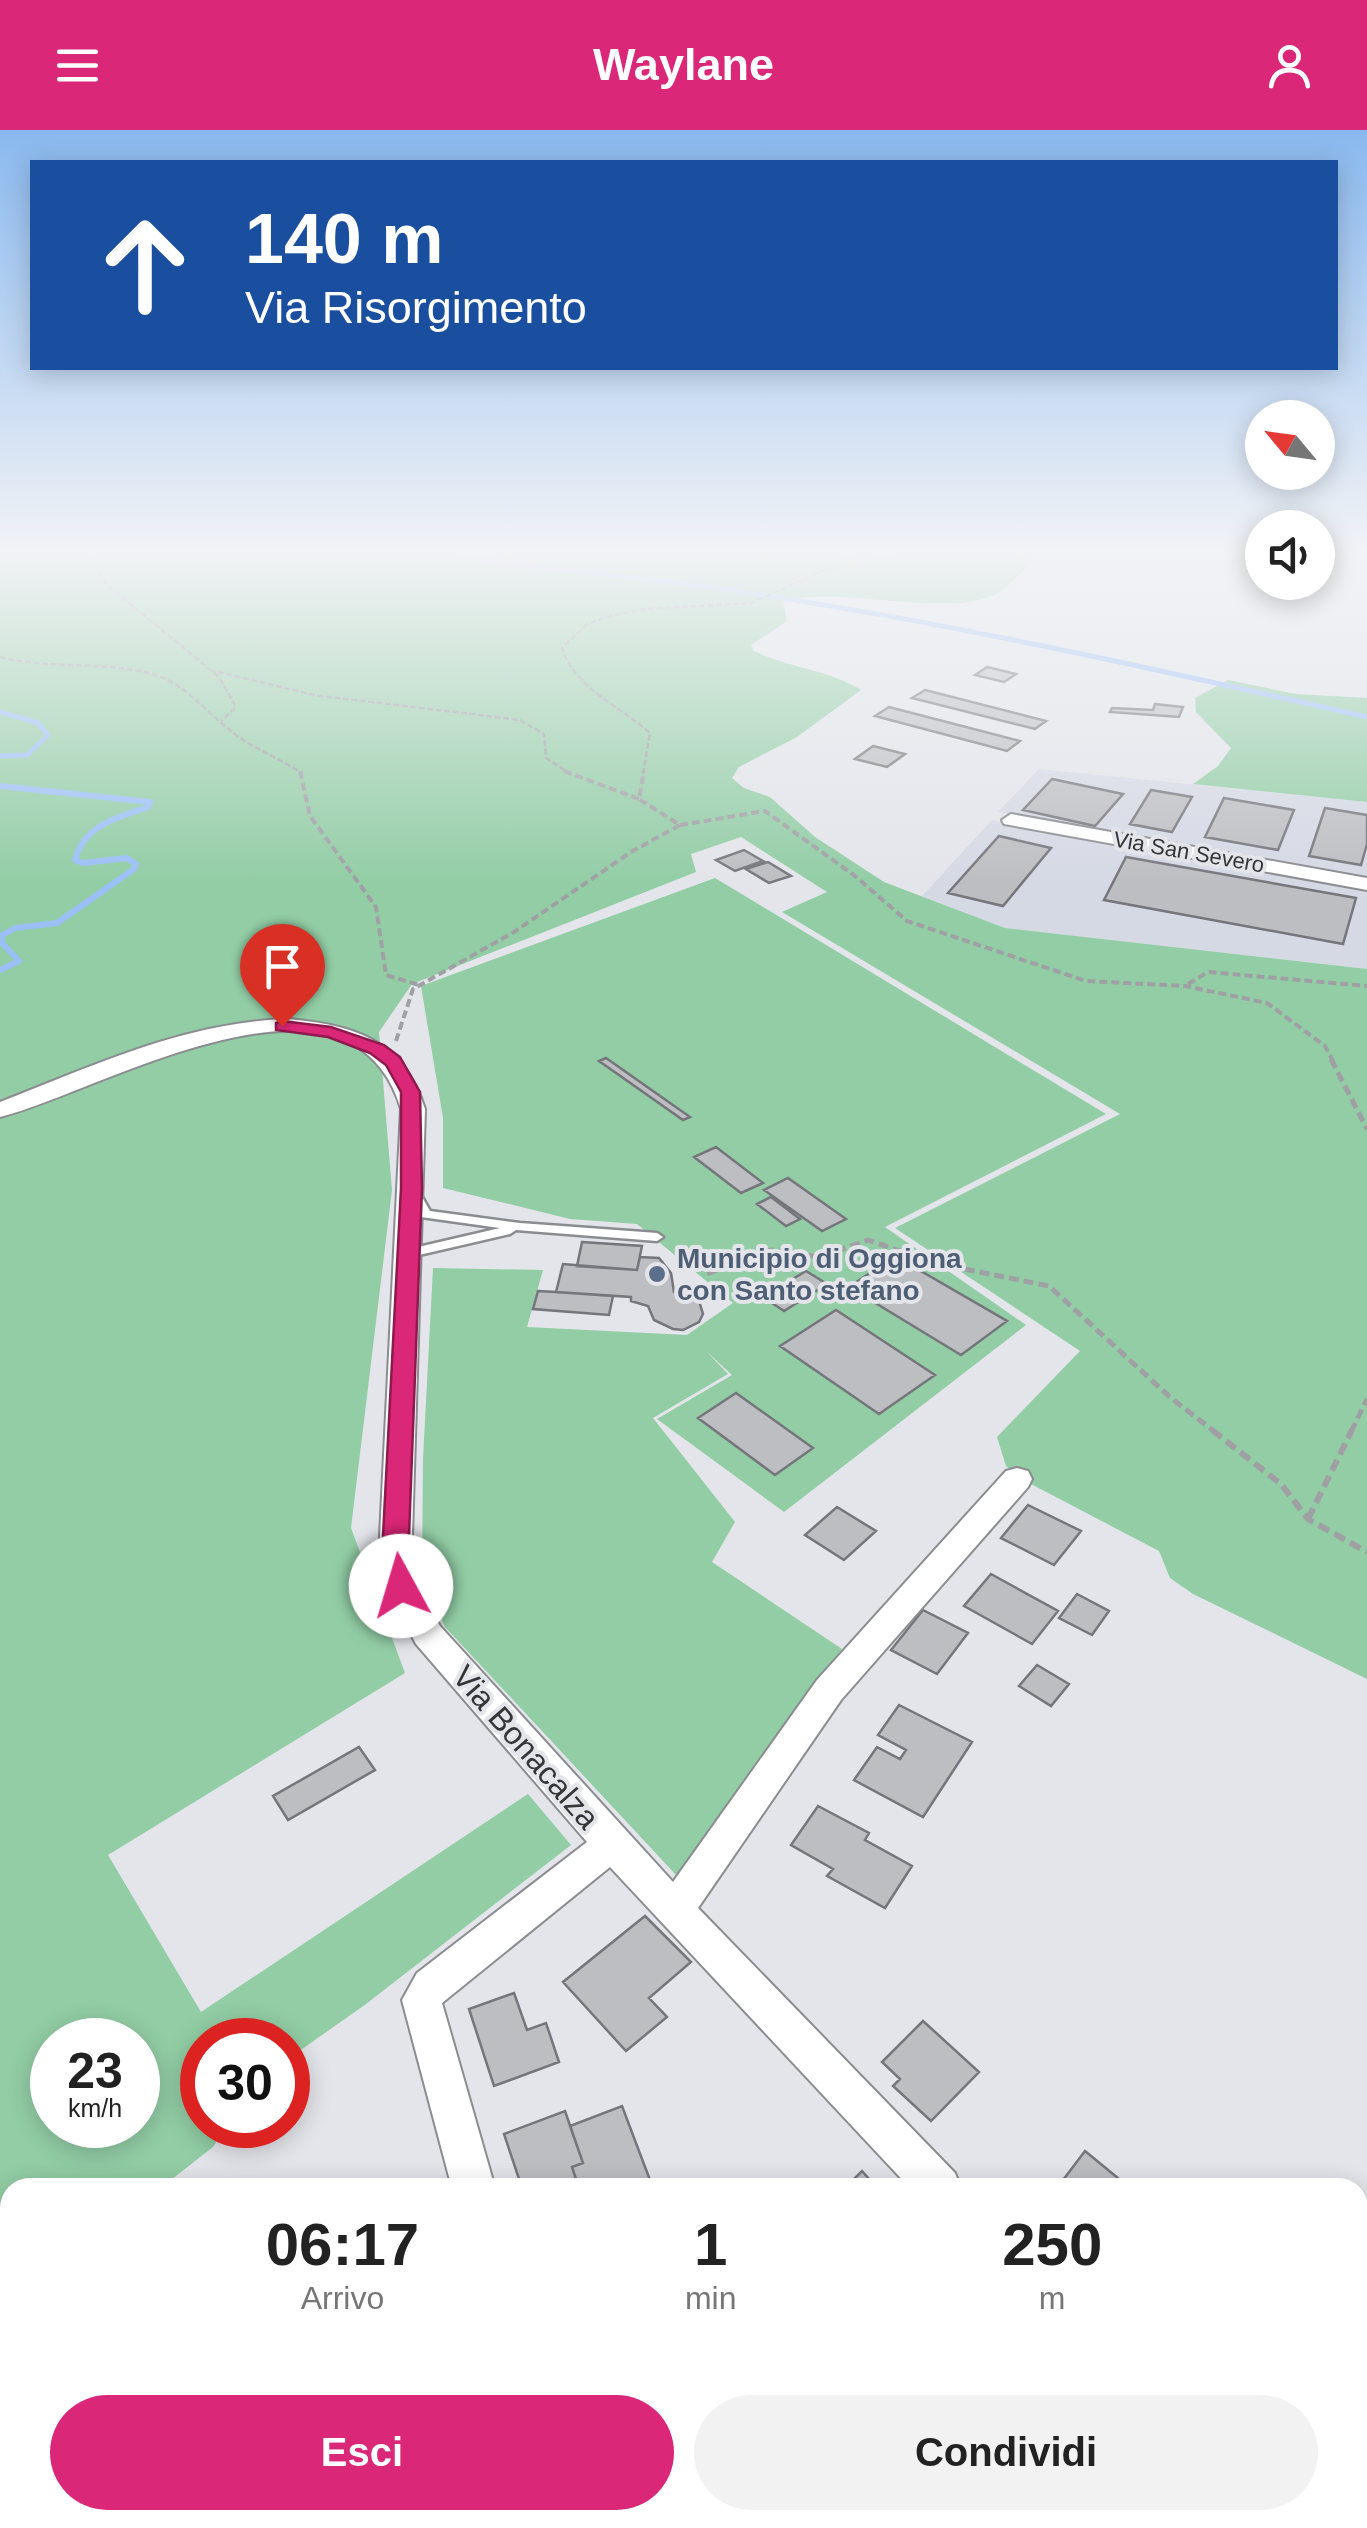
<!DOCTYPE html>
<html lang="it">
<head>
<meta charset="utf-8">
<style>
	:root { --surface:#fff; --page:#f2f2f2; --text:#222; --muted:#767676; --accent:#db2777 }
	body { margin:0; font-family:Helvetica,sans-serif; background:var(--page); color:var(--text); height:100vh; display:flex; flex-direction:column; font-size:38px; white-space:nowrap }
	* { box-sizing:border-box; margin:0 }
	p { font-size:32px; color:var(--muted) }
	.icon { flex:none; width:55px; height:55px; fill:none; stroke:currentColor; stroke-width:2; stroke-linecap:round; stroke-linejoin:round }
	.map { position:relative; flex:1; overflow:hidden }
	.details { position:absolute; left:0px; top:2048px; width:1368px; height:352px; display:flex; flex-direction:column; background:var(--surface); border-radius:30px 30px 0 0; box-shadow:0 5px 25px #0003 }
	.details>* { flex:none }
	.hud { position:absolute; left:30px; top:30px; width:1308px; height:210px; border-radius:0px; box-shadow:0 5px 25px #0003; background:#1a4fa0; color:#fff; overflow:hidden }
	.needle { width:65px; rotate:299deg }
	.controls { position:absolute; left:1245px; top:270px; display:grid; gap:20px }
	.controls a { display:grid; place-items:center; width:90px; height:90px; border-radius:50%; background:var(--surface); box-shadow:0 5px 25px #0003; font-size:50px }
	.speed { position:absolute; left:30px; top:1888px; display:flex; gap:20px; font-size:50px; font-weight:700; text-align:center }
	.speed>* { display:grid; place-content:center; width:130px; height:130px; border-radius:50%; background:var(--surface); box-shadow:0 5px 25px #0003; line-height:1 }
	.speed small { font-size:25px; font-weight:400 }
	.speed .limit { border:15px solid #d22; background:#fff; color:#111 }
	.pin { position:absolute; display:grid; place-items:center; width:85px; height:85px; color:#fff; margin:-102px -42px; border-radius:50% 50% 50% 0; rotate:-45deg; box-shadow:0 0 10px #0007 }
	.pin .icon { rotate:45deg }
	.me { position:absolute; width:110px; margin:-55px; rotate:354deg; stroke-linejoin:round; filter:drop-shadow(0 0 8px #0008) }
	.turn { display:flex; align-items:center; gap:35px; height:210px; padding:0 50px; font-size:45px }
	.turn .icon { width:130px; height:130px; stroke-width:2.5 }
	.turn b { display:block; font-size:70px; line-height:85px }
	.eta { display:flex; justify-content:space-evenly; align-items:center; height:170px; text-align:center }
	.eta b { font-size:60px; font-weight:700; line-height:70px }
	.action { display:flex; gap:20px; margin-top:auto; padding:20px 50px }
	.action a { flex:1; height:115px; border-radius:60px; background:var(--accent); color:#fff; font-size:40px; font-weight:700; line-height:115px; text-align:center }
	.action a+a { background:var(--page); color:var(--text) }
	header { display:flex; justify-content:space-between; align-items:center; height:130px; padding:0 50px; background:var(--accent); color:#fff; font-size:45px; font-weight:700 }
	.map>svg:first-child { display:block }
	.built { fill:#d5d9e4 }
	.green { fill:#92cda5; fill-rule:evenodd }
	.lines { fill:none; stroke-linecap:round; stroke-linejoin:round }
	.stream-far1 { stroke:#9abff7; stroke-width:5 }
	.stream { stroke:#9abff7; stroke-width:6 }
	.building { fill:#bcbec2; stroke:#75767b; stroke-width:2.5 }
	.service-casing { stroke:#8a8c90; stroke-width:5 }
	.minor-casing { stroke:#8a8c90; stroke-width:4 }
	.path-far3 { stroke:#9fa0a4; stroke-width:2.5; stroke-dasharray:6 2.5; stroke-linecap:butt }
	.path-far2 { stroke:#9fa0a4; stroke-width:4; stroke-dasharray:8 4; stroke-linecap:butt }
	.path-far1 { stroke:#9fa0a4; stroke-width:5; stroke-dasharray:10 5; stroke-linecap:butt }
	.path { stroke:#9fa0a4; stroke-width:6; stroke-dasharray:12 6; stroke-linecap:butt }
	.service { fill:#fff; fill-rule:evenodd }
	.minor { fill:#fff; fill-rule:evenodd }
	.route { fill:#db2777; stroke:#8e194d; stroke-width:2.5 }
	.service-dot { fill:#5c6f8a; stroke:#e3e5ea; stroke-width:4 }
	.labels { text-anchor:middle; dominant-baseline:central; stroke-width:8; stroke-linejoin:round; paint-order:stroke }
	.far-street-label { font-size:22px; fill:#343536; stroke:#e3e5ea }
	.service-label { font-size:28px; font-weight:bold; fill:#4e5e75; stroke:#e3e5ea; text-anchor:start }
	.near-street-label { font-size:32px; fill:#343536; stroke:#e3e5ea }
</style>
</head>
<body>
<header><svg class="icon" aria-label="menu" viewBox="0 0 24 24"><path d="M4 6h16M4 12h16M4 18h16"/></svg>Waylane<svg class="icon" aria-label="person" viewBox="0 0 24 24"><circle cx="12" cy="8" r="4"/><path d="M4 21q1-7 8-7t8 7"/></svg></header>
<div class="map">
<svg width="1367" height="2398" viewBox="0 0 1367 2398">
	<rect width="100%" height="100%" fill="#e3e5ea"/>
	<path class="built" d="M1039,639l328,33v76l-369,-66z
		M992,690l108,24 267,48v77l-362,-41 -83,-32z"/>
	<path class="green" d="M0,420h1044c-14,11 -37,41 -52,46 -55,21 -145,-10 -209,5l4,20 -36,24 3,6c35,17 75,19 107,39l-64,47 -58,30 -7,11 12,10 26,9 45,40 69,45 121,46 362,41v710l-174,-85 -23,-16 -11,-27 -130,-68 -23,-17 -9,-29 83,-86 -185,-123 225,-114 -338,-202 45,-20 -86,-55 -50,17 5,18 -284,112 -33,48 13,158 -41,338 54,145 -297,182 93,157 327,-218 43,51 -205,159 -78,55v-19h-86v85h25l-14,22 -51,40 -152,1v332h127l3,8h-140zM52,1910h86v85h-86z
		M1228,550l68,14 71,4v104l-174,-18 25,-18 13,-18 -35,-36 -1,-14z
		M715,748l391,236 -221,113 141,98 -242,187 -127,-93 75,-44 -26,-24 22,23 -75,44 82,104 -23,40 130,87 -165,227 -232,-249 -23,-51 1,-117 10,-191 110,2 -16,57 160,8 46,-32 -96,-79 -67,-5 -127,-31v-70l-22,-132z"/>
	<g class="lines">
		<path class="stream-far1" d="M422,420c97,18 195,24 292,38 220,31 437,80 653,129
			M0,582l38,11 10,12 -21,20 -27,1"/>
		<path class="stream" d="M0,656l150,16 -2,5c-31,11 -64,18 -73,53l8,3 44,-5 9,6 -2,5 -77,54 -42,5 -14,8 1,7 17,18 -19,9"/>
	</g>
	<path class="building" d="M987,537l29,7 -12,8 -29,-7z
		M925,560l121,31 -11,8 -123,-31z
		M1155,574l28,3 -4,10 -69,-5 2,-4 41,2z
		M889,577l131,34 -13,10 -132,-35z
		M873,616l32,8 -18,13 -32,-8z
		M1052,649l71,15 -28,32 -72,-16z
		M1151,660l41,7 -20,35 -42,-8z
		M1224,668l70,12 -16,40 -73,-13z
		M1325,678l42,7v29l-6,21 -52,-9z
		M999,706l52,12 -48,58 -55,-13z
		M744,720l19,11 -28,10 -19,-11z
		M1126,727l230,41 -13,46 -239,-44z
		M768,732l23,14 -22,7 -23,-14z
		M606,928l84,59 -7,3 -84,-59z
		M716,1017l47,36 -22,10 -47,-36z
		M788,1048l58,41 -24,12 -58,-41z
		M771,1067l29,22 -14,7 -29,-22z
		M582,1112l60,4 -5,24 -60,-4z
		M895,1126l112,65 -46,34 -112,-68z
		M640,1127l19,1 12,15 3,19 25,9 4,13 -4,8 -16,8 -10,-1 -19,-9 -6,-14 -17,-5v-4l-75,-5 7,-28 74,6z
		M806,1141l21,13 -43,27 -21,-14z
		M538,1161l18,1 57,4 -4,19 -76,-6z
		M836,1180l99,65 -56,39 -99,-68z
		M736,1263l77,55 -38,27 -77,-57z
		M1028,1375l53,26 -27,34 -53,-27z
		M837,1377l39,24 -32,29 -39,-25z
		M991,1444l67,37 -26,33 -68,-38z
		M1077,1464l32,17 -17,24 -33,-17z
		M923,1480l45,23 -31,41 -46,-24z
		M1037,1535l32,19 -18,22 -32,-20z
		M899,1575l73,37 -49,75 -69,-37 23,-33 23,12 6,-9 -28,-15z
		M359,1617l16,23 -87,50 -15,-24z
		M818,1676l51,27 -4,7 47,26 -27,42 -58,-32 6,-7 -42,-24z
		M645,1786l46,46 -42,36 18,19 -41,34 -63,-69z
		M514,1863l13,37 19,-7 13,39 -65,24 -25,-77z
		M923,1891l56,51 -48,49 -38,-35 7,-7 -18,-17z
		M622,1976l31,82h-74l-7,-21 11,-4 -13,-37z
		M565,1981l18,52 -11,4 7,21h-57l-18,-54z
		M1085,2021l45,37h-73z
		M862,2041l15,17h-32z
		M1358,2225l9,8v97l-9,-8z
		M203,2390h116l3,8h-116z
		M854,2390h92l3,8h-107z"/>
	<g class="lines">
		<g class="service-casing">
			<path id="service" d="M414,1059l4,1 12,21 90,12 137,10 6,4 -6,4 -141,-11 -6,4 -104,24 -5,-1 -2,-3 2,-3 99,-23 -79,-11 -13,-24z"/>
		</g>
		<g class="minor-casing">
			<path id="minor" d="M1011,684l356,64v12l-363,-66 -2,-4z
				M287,889c67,6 116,20 138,90l-13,427 5,50 23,40 233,256 144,-202 189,-209 11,-3 11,3 4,8 -4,8 -187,213 -143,208 257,265 6,15h-51l-300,-321 -168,136 53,185h-43l-50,-188 15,-27 170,-131 -171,-198 -31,-58 -5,-50 21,-427c-50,-168 -301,-17 -401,8v-15c92,-36 186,-80 287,-83z
				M548,2390h48l2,8h-48z
				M1270,2390h55l3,8h-55z"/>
		</g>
		<path class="path-far3" d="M87,420l18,33 114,94 17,30 -15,14
			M815,420l46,13
			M1357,420l10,1
			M0,527c51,13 104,3 155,18 33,10 53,40 81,60 21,15 46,25 67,39
			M210,540l104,25 206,25 24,14 2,24 25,16
			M643,644l7,-41c-31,-28 -74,-43 -88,-85l24,-23 20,-8 39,-8 106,-6 71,-32 76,-15 7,-6"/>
		<path class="path-far2" d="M300,641l10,45 66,91 10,68 33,10
			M564,641l75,28
			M680,695l85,-14 90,65 52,45 179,60 99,5 82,17 58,43 8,15
			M1188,854l20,-12 159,14
			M396,911l17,-52 101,-57 117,-80 49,-27 -41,-26 5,-28"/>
		<path class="path-far1" d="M1331,929l36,70
			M707,1144l64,-24 49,7 48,-17 67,23 114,23 122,112 44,34
			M1351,1302l16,-33"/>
		<path class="path" d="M1212,1300l69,54 27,35 59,33
			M1308,1389l44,-89"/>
		<use href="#service" class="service"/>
		<use href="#minor" class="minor"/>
	</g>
	<linearGradient id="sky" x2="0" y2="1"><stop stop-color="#89b8ee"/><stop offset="0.56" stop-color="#f2f3f6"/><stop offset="1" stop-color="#f2f3f6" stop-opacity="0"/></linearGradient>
	<rect width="1367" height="755" fill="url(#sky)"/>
	<path class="route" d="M282,891l49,6 53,18 16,12 20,35 2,96 -13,348 6,50 -4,7h-19l-4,-7 -5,-50 18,-348v-96l-15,-27 -16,-12 -42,-16 -52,-7v-7z"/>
	<circle class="service-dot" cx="657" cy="1144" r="10"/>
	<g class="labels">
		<g class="far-street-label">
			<text transform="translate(1189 722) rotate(10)">Via San Severo</text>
		</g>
		<g class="service-label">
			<text x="677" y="1128">Municipio di Oggiona<tspan x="677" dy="32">con Santo stefano</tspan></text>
		</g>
		<g class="near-street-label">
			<text transform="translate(526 1617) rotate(49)">Via Bonacalza</text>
		</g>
	</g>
</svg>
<div class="controls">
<a><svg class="needle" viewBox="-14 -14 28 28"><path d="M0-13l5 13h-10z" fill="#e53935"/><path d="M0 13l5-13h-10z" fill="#767676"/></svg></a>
<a><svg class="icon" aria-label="sound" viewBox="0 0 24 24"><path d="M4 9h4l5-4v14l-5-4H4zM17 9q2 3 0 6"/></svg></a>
</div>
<div class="speed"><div>23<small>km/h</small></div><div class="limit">30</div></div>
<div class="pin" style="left:282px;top:896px;background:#d93025"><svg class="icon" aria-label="arrive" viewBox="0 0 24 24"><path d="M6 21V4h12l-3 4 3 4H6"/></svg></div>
<svg class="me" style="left:401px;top:1456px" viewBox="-20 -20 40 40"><circle r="19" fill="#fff"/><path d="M0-13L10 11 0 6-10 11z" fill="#db2777"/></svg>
<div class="hud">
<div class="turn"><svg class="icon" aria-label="ahead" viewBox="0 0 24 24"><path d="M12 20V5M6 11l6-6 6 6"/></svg><div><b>140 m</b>Via Risorgimento</div></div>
</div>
<section class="details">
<div class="eta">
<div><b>06:17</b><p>Arrivo</p></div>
<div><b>1</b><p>min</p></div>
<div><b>250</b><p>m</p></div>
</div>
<div class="action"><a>Esci</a><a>Condividi</a></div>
</section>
</div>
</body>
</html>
